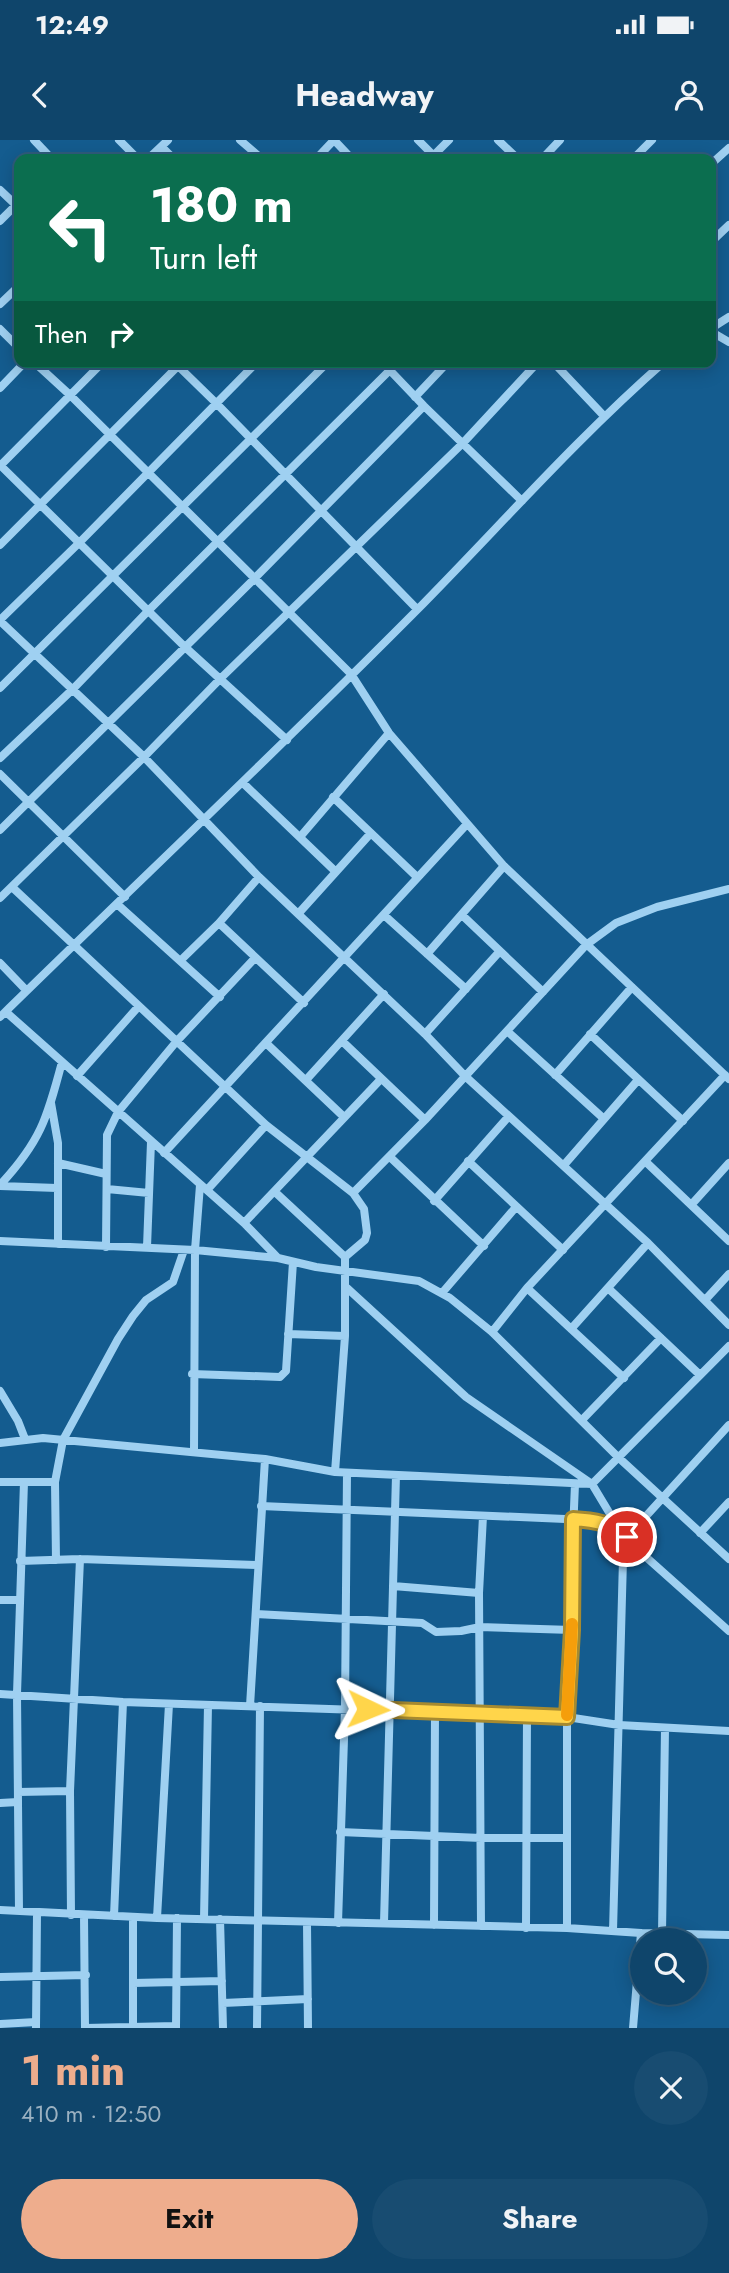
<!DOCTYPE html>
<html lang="en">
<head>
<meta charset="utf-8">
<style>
	:root { --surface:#0f456b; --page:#184c71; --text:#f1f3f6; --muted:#9bb1c1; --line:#2f5d7e; --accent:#eead8d }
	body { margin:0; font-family:Jost,sans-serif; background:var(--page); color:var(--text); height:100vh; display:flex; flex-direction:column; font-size:26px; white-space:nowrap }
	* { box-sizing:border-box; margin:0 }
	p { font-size:23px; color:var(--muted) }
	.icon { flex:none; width:38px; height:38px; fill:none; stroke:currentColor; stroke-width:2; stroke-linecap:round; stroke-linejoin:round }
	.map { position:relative; height:1888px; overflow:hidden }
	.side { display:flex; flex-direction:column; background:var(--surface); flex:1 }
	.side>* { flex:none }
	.guide { position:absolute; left:14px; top:14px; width:702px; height:214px; border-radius:14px; box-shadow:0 4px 18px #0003,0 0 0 2px var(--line); background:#0b6e4f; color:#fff; overflow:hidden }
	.tools { position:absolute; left:630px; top:1788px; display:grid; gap:14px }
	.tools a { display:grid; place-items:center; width:77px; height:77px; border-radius:50%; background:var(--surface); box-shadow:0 4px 18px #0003,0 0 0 2px var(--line); font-size:35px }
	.pin { position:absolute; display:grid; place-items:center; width:60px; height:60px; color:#fff; margin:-30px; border:4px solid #fff; border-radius:50%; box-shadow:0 2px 7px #0007 }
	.me { position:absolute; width:77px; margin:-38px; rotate:92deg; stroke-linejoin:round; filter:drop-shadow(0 0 5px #0008) }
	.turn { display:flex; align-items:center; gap:24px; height:147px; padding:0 21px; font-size:32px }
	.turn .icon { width:91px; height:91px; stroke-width:2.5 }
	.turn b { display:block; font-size:49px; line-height:60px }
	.then { display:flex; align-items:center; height:66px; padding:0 21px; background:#0003; gap:14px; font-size:26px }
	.round { display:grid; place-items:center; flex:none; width:74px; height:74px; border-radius:37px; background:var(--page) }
	.overview { display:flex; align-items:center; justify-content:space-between; height:119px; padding:0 21px }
	h1 { font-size:42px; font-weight:700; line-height:52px; color:var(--accent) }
	.button { display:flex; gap:14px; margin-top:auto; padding:14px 21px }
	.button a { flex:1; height:80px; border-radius:42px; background:var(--accent); color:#111; font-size:28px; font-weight:700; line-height:80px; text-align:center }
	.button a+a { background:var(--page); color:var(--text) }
	.status { display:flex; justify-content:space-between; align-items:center; height:49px; padding:0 35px; background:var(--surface); direction:ltr }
	.status svg { height:19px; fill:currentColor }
	header { display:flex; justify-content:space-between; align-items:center; height:91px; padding:0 21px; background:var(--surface); font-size:32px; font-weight:700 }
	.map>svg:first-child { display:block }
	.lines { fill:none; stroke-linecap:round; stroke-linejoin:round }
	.minor { stroke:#9fd0f1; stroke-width:8 }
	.route-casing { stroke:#a68a30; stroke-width:18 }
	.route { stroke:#ffd54a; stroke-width:12 }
	.slow { stroke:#f59e0b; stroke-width:12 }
</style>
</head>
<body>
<div class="status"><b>12:49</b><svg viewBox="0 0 49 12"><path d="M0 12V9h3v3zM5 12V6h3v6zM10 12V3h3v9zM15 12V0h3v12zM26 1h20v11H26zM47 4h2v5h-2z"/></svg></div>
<header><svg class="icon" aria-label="back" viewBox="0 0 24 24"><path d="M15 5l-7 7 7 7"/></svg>Headway<svg class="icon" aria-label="person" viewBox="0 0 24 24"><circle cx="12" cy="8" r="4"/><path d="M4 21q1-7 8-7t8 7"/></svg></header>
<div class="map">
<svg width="729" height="1888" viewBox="0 0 729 1888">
	<rect width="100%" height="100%" fill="#145c8f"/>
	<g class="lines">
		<path class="minor" d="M34,0l18,19
			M119,0l19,19
			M240,0l22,19
			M334,0l18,19
			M418,0l19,19
			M498,0l20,19
			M162,7l12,12
			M431,18l18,-18
			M148,19l20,-19
			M316,19l18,-19
			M542,19l18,-19
			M633,19l19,-19
			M710,25l19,-17
			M0,50l19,18
			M0,81l16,-16
			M710,103l19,-18
			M0,164l19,-18
			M0,189l19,19
			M710,189l19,-12
			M710,191l19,11
			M34,222l36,33 281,279 38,59 115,133 225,213
			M174,222l42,41 201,206
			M382,222l42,44 98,95
			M553,222l51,54
			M0,248l25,-26
			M415,257l33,-35
			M0,325l185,182 102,93
			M0,326l103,-104
			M0,405l182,-183
			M0,480l79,-77 178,-181
			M0,481l144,136 115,120 166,157 40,42 183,167 81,82
			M0,548l328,-326
			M0,618l73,-69 76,-79 241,-240
			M0,634l125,123
			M243,643l93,89
			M333,657l84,80
			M0,690l254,-251 170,-173
			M300,697l89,-104
			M12,747l254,238 87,68 11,16 3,24 -2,7 -20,17v79l-10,136
			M0,758l144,-141 77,-79 242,-235 75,-81
			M117,764l103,93
			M298,774l73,-81
			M384,775l82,74
			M462,775l81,77
			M219,783l85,80
			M427,814l77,-88
			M180,821l39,-38 40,-46
			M0,823l26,27
			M6,872l238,211 34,35
			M0,877c139,-136 280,-269 417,-407 82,-83 159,-171 247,-248
			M507,891l96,87
			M425,894l75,-83
			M590,894l93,87
			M342,901l83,79
			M267,904l77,73
			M555,935l77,-88
			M77,936l61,-69
			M306,940l78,-86
			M51,963l7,40v101
			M164,1013l303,-329
			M390,1017l94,89
			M468,1021l95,89
			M646,1022l83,79
			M58,1023l48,11
			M564,1025l74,-85
			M0,1045c40,-43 47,-66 62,-123
			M0,1046l57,2
			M107,1049l42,4
			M207,1050l59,-65
			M275,1052l70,65
			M353,1053l72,-73 161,-175 30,-22 41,-16 72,-18
			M434,1061l75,-85
			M692,1064l37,-41
			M244,1083l137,-144
			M0,1101l195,9 83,8 38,9 103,14 31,17 42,34 127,126 110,101
			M106,1107l1,-112 11,-23 58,-70 79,-84
			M147,1107l4,-105
			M347,1148l119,109 126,87 27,45 4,30 -10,372
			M527,1148l97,90
			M609,1149l91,86
			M442,1153l74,-86
			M706,1159l23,-25
			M571,1189l77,-86
			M492,1192l35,-44 198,-213
			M288,1194l57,2
			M192,1234l88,3 6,-6 7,-109
			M0,1251l18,30 7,18
			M582,1280l79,-82
			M0,1303l43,-5 222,21 70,13 257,12 137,-138
			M194,1312l1,-202 5,-65
			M0,1342h55
			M261,1366l327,14 31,9 27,28 83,74
			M700,1393l29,-31
			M627,1397l102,-112
			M56,1420l-1,-78 8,-42 55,-101 15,-23 13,-16 27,-18 11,-32
			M20,1421l60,-2 177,6
			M393,1446l86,7
			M0,1460h19
			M256,1474l166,9 14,9 25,-1 19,-4 92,3
			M0,1554l123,8 444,15 52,8 110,6
			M250,1566l15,-247
			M18,1652l52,-1
			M0,1663l18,-1
			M340,1692l141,6h86
			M0,1770l157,8 410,10 74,5 88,2
			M19,1771l-2,-217 7,-212
			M71,1775l-1,-124 10,-232
			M84,1775l1,113
			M114,1776l9,-214
			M157,1778l12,-214
			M204,1779l4,-214
			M220,1779l3,109
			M307,1783l1,105
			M338,1783l7,-215 2,-235
			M384,1783l12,-448
			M434,1785l1,-213
			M481,1786l-2,-333 4,-77
			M526,1788l1,-212
			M567,1788v-211l5,-87v-74l3,-72
			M662,1793l3,-204
			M0,1837l86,-2
			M133,1843l89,-2
			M223,1863l85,-4
			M0,1884l36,-2
			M36,1888l1,-115
			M85,1888l91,-2
			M133,1888v-111
			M176,1888l1,-110
			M257,1888l3,-322
			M633,1888l8,-95"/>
	</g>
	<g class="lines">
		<g class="route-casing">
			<path id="route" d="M368,1569l199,8 5,-87 1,-111c19,1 41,4 54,18"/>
		</g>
		<use href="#route" class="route"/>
		<path class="slow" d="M567,1575l5,-91"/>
	</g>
</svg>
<div class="tools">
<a><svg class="icon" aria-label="search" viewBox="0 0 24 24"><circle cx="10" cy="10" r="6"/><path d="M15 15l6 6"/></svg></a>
</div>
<div class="pin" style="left:627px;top:1397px;background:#d93025"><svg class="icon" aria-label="arrive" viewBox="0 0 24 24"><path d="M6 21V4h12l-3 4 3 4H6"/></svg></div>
<svg class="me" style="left:368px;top:1569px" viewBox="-20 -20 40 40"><path d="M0-17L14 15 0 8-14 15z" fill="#ffd54a" stroke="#fff" stroke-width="4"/></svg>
<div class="guide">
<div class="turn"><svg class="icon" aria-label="left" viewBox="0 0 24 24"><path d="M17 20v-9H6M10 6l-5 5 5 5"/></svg><div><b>180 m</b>Turn left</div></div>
<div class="then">Then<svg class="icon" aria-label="right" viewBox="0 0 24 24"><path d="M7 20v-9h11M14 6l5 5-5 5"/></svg></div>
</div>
</div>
<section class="side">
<div class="overview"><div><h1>1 min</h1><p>410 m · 12:50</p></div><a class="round"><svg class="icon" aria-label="close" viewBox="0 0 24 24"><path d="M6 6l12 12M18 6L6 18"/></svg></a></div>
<div class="button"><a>Exit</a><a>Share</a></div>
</section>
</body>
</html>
